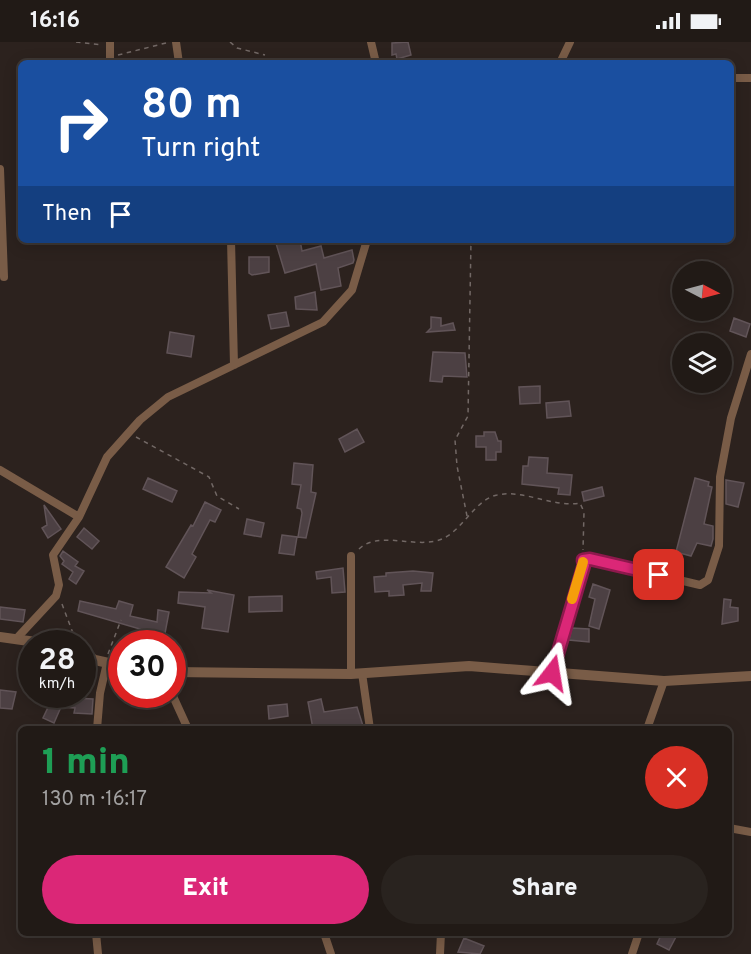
<!DOCTYPE html>
<html lang="en">
<head>
<meta charset="utf-8">
<style>
	:root { --surface:#211a16; --page:#29231f; --text:#f1f3f6; --muted:#a2a1a1; --line:#3e3835; --accent:#db2777 }
	body { margin:0; font-family:Overpass,sans-serif; background:var(--page); color:var(--text); height:100vh; display:flex; flex-direction:column; font-size:22px; white-space:nowrap }
	* { box-sizing:border-box; margin:0 }
	p { font-size:20px; color:var(--muted) }
	.icon { flex:none; width:33px; height:33px; fill:none; stroke:currentColor; stroke-width:2; stroke-linecap:round; stroke-linejoin:round }
	.map { position:relative; flex:1; overflow:hidden }
	.details { position:absolute; left:18px; top:684px; width:714px; height:210px; display:flex; flex-direction:column; background:var(--surface); border-radius:9px; box-shadow:0 3px 15px #0003,0 0 0 2px var(--line) }
	.details>* { flex:none }
	.hud { position:absolute; left:18px; top:18px; width:716px; height:183px; border-radius:9px; box-shadow:0 3px 15px #0003,0 0 0 2px var(--line); background:#1a4fa0; color:#fff; overflow:hidden }
	.needle { width:39px; rotate:96deg }
	.buttons { position:absolute; left:672px; top:219px; display:grid; gap:12px }
	.buttons a { display:grid; place-items:center; width:60px; height:60px; border-radius:50%; background:var(--surface); box-shadow:0 3px 15px #0003,0 0 0 2px var(--line); font-size:30px }
	.speed { position:absolute; left:18px; top:588px; display:flex; gap:12px; font-size:30px; font-weight:700; text-align:center }
	.speed>* { display:grid; place-content:center; width:78px; height:78px; border-radius:50%; background:var(--surface); box-shadow:0 3px 15px #0003,0 0 0 2px var(--line); line-height:1 }
	.speed small { font-size:15px; font-weight:400 }
	.speed .limit { border:9px solid #d22; background:#fff; color:#111 }
	.pin { position:absolute; display:grid; place-items:center; width:51px; height:51px; color:#fff; margin:-26px; border-radius:12px; box-shadow:0 3px 9px #0006 }
	.me { position:absolute; width:66px; margin:-33px; rotate:14deg; stroke-linejoin:round; filter:drop-shadow(0 0 4px #0008) }
	.turn { display:flex; align-items:center; gap:21px; height:126px; padding:0 24px; font-size:27px }
	.turn .icon { width:78px; height:78px; stroke-width:2.5 }
	.turn b { display:block; font-size:42px; line-height:51px }
	.then { display:flex; align-items:center; height:57px; padding:0 24px; background:#0003; gap:12px; font-size:22px }
	.round { display:grid; place-items:center; flex:none; width:63px; height:63px; border-radius:32px; background:var(--page) }
	.summary { display:flex; align-items:center; justify-content:space-between; height:102px; padding:0 24px }
	h1 { font-size:36px; font-weight:800; line-height:45px; color:#1e9e55 }
	.primary-button { display:flex; gap:12px; margin-top:auto; padding:12px 24px }
	.primary-button a { flex:1; height:69px; border-radius:36px; background:var(--accent); color:#fff; font-size:24px; font-weight:800; line-height:69px; text-align:center }
	.primary-button a+a { background:var(--page); color:var(--text) }
	.status { display:flex; justify-content:space-between; align-items:center; height:42px; padding:0 30px; background:var(--surface); direction:ltr }
	.status svg { height:16px; fill:currentColor }
	.map>svg:first-child { display:block }
	.building { fill:#4c4043; stroke:#615458; stroke-width:1.5 }
	.lines { fill:none; stroke-linecap:round; stroke-linejoin:round }
	.path { stroke:#726865; stroke-width:1.5; stroke-dasharray:4.5 4.5; stroke-linecap:butt }
	.minor { stroke:#795c47; stroke-width:8 }
	.tertiary { stroke:#795c47; stroke-width:10 }
	.route-casing { stroke:#8e194d; stroke-width:15 }
	.route { stroke:#db2777; stroke-width:10 }
	.slow { stroke:#f59e0b; stroke-width:10 }
</style>
</head>
<body>
<div class="status"><b>16:16</b><svg viewBox="0 0 49 12"><path d="M0 12V9h3v3zM5 12V6h3v6zM10 12V3h3v9zM15 12V0h3v12zM26 1h20v11H26zM47 4h2v5h-2z"/></svg></div>
<div class="map">
<svg width="751" height="912" viewBox="0 0 751 912">
	<rect width="100%" height="100%" fill="#2c221e"/>
	<path class="building" d="M408,0l3,13 -14,4 -1,-5 -4,1v-12z
		M275,198h25l2,11 19,-5 3,12 28,-8 2,10 -1,3 -15,5 3,18 -20,4 -5,-26 -31,9z
		M249,215h20v15l-17,3 -3,-2z
		M315,250l2,18 -21,-1 -1,-12z
		M286,270l3,14 -18,3 -3,-14z
		M431,275l10,1v8l12,-3 2,7 -28,2 4,-4z
		M734,276l16,6 -4,13 -16,-6z
		M170,290l24,4 -3,21 -24,-4z
		M433,310l32,1 2,24 -24,-1 -1,6 -12,-1z
		M540,344v17l-20,1 -1,-17z
		M569,359l2,15 -24,2 -1,-15z
		M357,387l7,13 -19,10 -6,-13z
		M484,390h11l3,9h3v11h-5v8h-10v-13h-10v-11h8z
		M529,415l19,1 -1,15 25,2 -2,20 -12,-1 1,-6 -37,-4 1,-18h5z
		M294,421l19,2 -2,27 5,1 -10,45 -8,-1 4,-24 -1,-4 -4,-1 4,-23 -9,-1z
		M148,436l29,13 -5,11 -29,-13z
		M695,436l14,4 -1,4 4,1 -8,37 9,2v13l-2,7 -14,-3 -6,13 -15,-4z
		M726,438l18,3 -6,24 -12,-3z
		M602,445l2,9 -20,5 -2,-9z
		M205,460l16,8 -6,12 -5,-2 -18,34 4,3 -12,21 -18,-11 25,-42 2,1z
		M44,463l17,24 -13,9 -6,-10 5,-3z
		M247,477l17,4 -3,14 -17,-3z
		M84,486l15,13 -7,8 -15,-12z
		M282,493l15,2 -3,18 -15,-2z
		M63,509l15,11 -3,4 9,5 -8,13 -7,-5 4,-7 -11,-8 2,-3 -4,-5z
		M343,526l2,24 -13,1 -1,-16 -14,2 -1,-7z
		M413,529l20,2 -2,18h-10l1,-8 -19,2 1,10 -15,1v-5l-14,1 -1,-15 12,-1v-3z
		M593,542l17,6 -11,39 -10,-3 6,-27 -6,-2z
		M207,548l27,5 -6,37 -26,-4 3,-21 -27,-4 1,-11 32,1z
		M282,554v15l-33,1v-15z
		M724,557l7,1 -1,7 8,1v13l-16,3z
		M80,559l36,8 3,-8 14,4 -3,11 27,6 1,-12 11,2 -6,32h-27l4,-15 -62,-18z
		M0,565l25,3 -2,12 -23,-3z
		M572,586l17,1v13l-20,-2z
		M0,648l16,2 -4,17 -12,-1z
		M53,655l40,2 -1,15 -18,-1 1,-5 -14,-1 -7,16 -11,-5z
		M321,657l3,13 33,-5 7,22h-51l-5,-27z
		M287,662l1,12 -19,3 -1,-13z
		M662,891h16l-9,17 -12,-6z
		M464,896l20,8 -4,8 -22,-2z"/>
	<g class="lines">
		<path class="path" d="M76,0l26,3
			M230,0l7,6 28,7
			M118,13l48,-12
			M136,395l73,40 8,19 22,13
			M467,474l-10,-50 -2,-26 13,-24 3,-176
			M359,507c21,-20 60,2 85,-11 19,-9 32,-39 53,-43 27,-6 56,13 83,8l4,9 -1,38
			M62,562l15,40
			M108,612l13,-34"/>
		<path class="minor" d="M110,0v21
			M176,0l3,21
			M371,0l5,21
			M560,21l10,-21
			M730,36h21
			M0,127l4,108
			M231,198l3,125
			M0,428l79,47
			M17,596l39,-42 3,-11 -6,-30 26,-38 28,-60 33,-37 28,-23 155,-75 29,-32 15,-50
			M362,631l8,56
			M552,631l32,-108 -1,-5 7,-1 110,26 8,-5 11,-34 1,-69 11,-59 20,-64
			M351,632v-118
			M172,652l16,35
			M97,687l3,-36 7,-30
			M647,687l17,-48
			M729,786l22,4
			M96,891l2,21
			M324,891l7,21
			M440,912l1,-21
			M632,912l7,-21"/>
		<path class="tertiary" d="M0,595l50,7
			M82,610l13,8 27,6
			M172,630l179,2 118,-8 195,15 87,-5"/>
	</g>
	<g class="lines">
		<g class="route-casing">
			<path id="route" d="M552,631l32,-108 -1,-5 7,-1 69,16"/>
		</g>
		<use href="#route" class="route"/>
		<path class="slow" d="M572,557l11,-37"/>
	</g>
</svg>
<div class="buttons">
<a><svg class="needle" viewBox="-14 -14 28 28"><path d="M0-13l5 13h-10z" fill="#e53935"/><path d="M0 13l5-13h-10z" fill="#a2a1a1"/></svg></a>
<a><svg class="icon" aria-label="layers" viewBox="0 0 24 24"><path d="M12 4l9 5-9 5-9-5zM3 14l9 5 9-5"/></svg></a>
</div>
<div class="speed"><div>28<small>km/h</small></div><div class="limit">30</div></div>
<div class="pin" style="left:659px;top:533px;background:#d93025"><svg class="icon" aria-label="arrive" viewBox="0 0 24 24"><path d="M6 21V4h12l-3 4 3 4H6"/></svg></div>
<svg class="me" style="left:552px;top:631px" viewBox="-20 -20 40 40"><path d="M0-17L14 15 0 8-14 15z" fill="#db2777" stroke="#fff" stroke-width="4"/></svg>
<div class="hud">
<div class="turn"><svg class="icon" aria-label="right" viewBox="0 0 24 24"><path d="M7 20v-9h11M14 6l5 5-5 5"/></svg><div><b>80 m</b>Turn right</div></div>
<div class="then">Then<svg class="icon" aria-label="arrive" viewBox="0 0 24 24"><path d="M6 21V4h12l-3 4 3 4H6"/></svg></div>
</div>
<section class="details">
<div class="summary"><div><h1>1 min</h1><p>130 m · 16:17</p></div><a class="round" style="background:#d93025;color:#fff"><svg class="icon" aria-label="close" viewBox="0 0 24 24"><path d="M6 6l12 12M18 6L6 18"/></svg></a></div>
<div class="primary-button"><a>Exit</a><a>Share</a></div>
</section>
</div>
</body>
</html>
